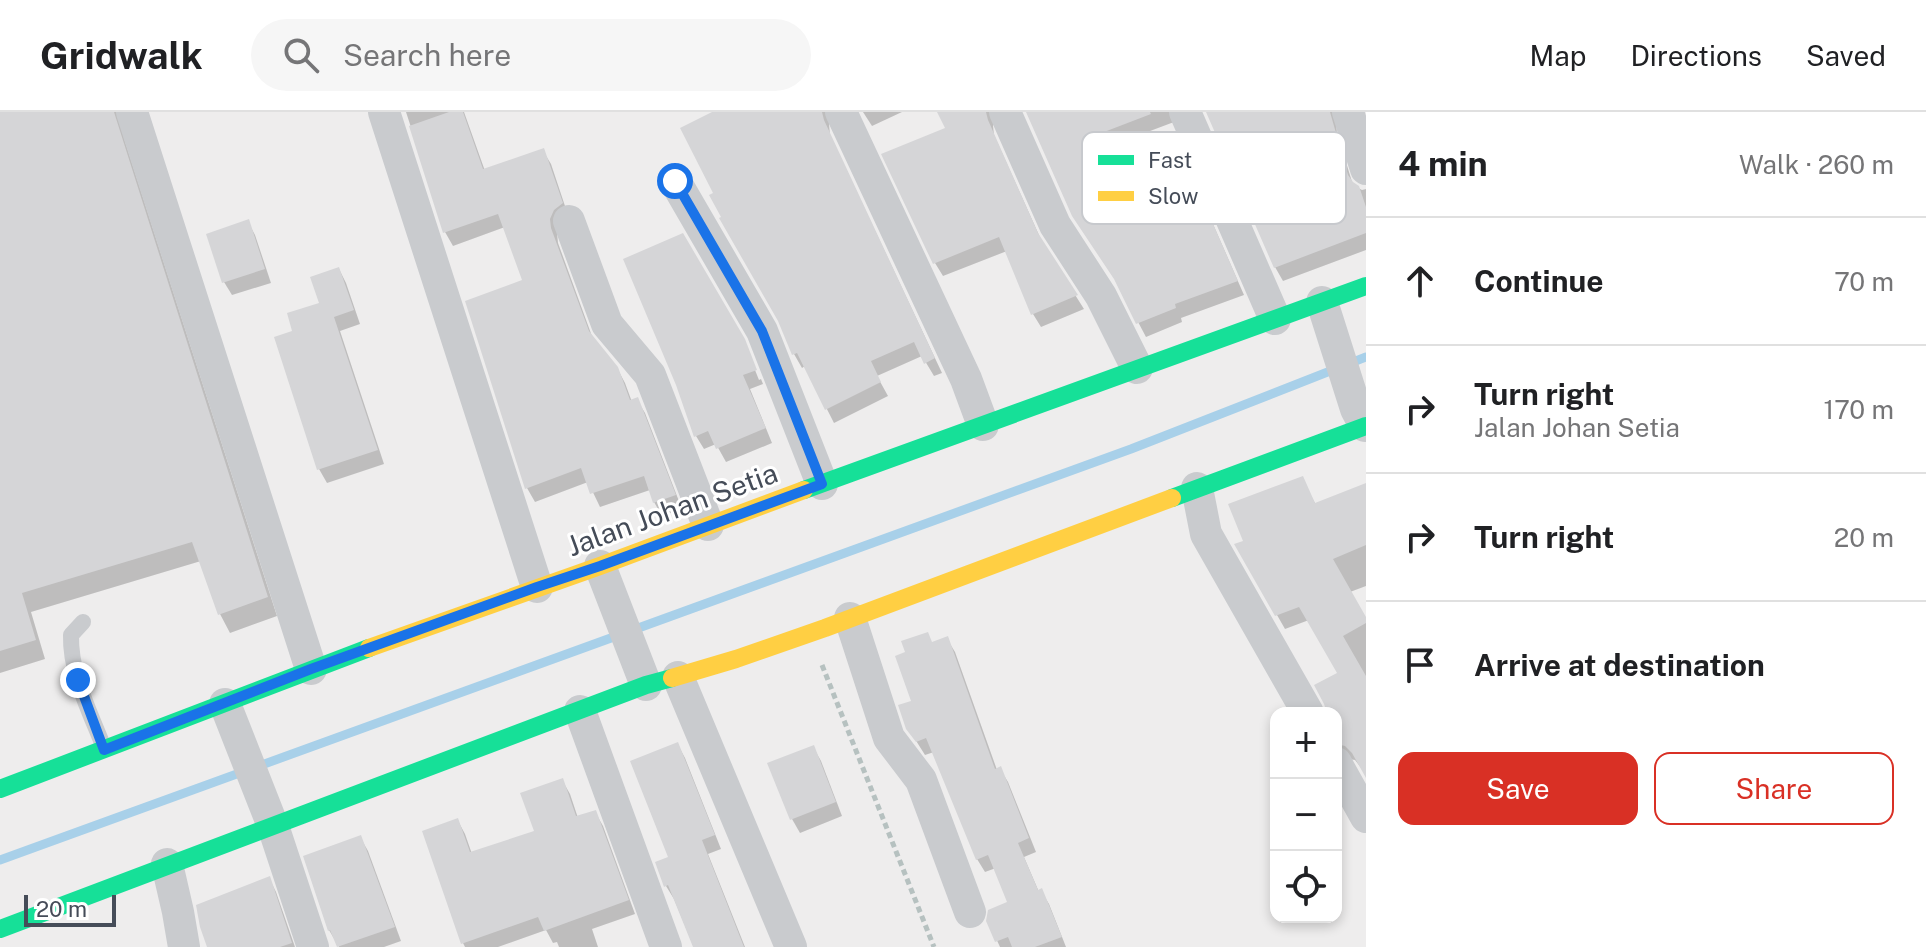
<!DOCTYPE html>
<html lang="en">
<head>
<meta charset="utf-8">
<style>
	body { margin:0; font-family:"Public Sans",sans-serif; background:#f6f6f6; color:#202124 }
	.controls { position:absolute; right:24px; bottom:24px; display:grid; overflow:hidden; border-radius:16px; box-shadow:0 4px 12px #0003 }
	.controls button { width:72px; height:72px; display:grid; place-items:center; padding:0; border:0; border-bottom:2px solid #e0e0e0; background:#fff; color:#202124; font:40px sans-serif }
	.scale { position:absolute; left:24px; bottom:20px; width:92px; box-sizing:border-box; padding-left:8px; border:4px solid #454c58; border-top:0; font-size:22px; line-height:28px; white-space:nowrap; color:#454c58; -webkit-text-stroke:6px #fff; paint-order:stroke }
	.stop { position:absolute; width:24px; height:24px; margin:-18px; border:6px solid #1a73e8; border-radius:50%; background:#fff }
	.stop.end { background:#1a73e8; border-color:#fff; box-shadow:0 2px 8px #0008 }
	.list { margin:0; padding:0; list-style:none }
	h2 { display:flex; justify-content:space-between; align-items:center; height:104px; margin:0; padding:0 32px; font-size:34px }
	h2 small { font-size:26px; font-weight:400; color:#757577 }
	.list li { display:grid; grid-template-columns:52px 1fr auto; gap:24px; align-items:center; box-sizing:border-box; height:128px; padding:0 32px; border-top:2px solid #e0e0e0 }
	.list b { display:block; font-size:30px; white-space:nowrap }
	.list p { margin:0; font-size:26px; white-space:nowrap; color:#757577 }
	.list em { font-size:26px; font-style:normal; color:#757577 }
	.actions { display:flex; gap:16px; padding:24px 32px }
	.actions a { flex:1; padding:18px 0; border:2px solid #d93025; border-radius:16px; text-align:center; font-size:28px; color:#d93025 }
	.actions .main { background:#d93025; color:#fff }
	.icon { flex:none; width:44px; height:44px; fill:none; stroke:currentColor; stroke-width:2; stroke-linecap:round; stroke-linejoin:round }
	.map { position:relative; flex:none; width:1366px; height:835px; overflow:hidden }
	header { display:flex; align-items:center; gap:48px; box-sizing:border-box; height:112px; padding:0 40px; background:#fff; border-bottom:2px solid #e0e0e0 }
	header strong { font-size:38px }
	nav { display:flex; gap:44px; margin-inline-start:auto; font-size:28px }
	.search { width:560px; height:72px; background:#f6f6f6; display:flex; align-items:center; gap:20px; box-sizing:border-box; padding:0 28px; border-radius:44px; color:#757577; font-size:30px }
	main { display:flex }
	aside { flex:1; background:#fff }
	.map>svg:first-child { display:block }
</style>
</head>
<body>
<header>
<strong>Gridwalk</strong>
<div class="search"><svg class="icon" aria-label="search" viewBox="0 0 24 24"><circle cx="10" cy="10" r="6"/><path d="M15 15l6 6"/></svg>Search here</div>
<nav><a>Map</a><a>Directions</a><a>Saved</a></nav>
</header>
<main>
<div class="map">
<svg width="1366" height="835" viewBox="0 0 1366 835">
	<rect width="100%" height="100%" fill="#eeeded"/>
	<g fill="#0003">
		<path d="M0,0H128L123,16L124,26L277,504L230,521L220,502L201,449L31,500L45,547L0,561Z"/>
		<path d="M406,0H464L485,59L543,39L551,52L569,106L557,121L558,131L593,227L617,256L625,271L632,290L637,288L645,301L682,397L662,404L654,390L650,378L600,395L588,370L535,390L527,376L525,169L505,115L453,134L445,120Z"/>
		<path d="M717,0H836L833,2L829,12L830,23L942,261L934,264L922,244L877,264L888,284L834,311L805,254L802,256L794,242L780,209L724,106L716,82Z"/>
		<path d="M863,0H902L872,14Z"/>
		<path d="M939,0H1000L996,3L993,14L994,23L1043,132L1084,197L1041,215L1033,202L1007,139L943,164L935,151L947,17Z"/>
		<path d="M1027,0H1180L1174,10L1097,39L1112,77L1184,51L1192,64L1244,183L1181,206L1182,210L1146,225Z"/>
		<path d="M1207,0H1342L1336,10L1337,21L1353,73L1362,78L1366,77V138L1283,169L1275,155Z"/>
		<path d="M248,110L255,123L271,171L232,183L224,170Z"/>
		<path d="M339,157L346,171L360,212L340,219L384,352L327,371L319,357L295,220L321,192Z"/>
		<path d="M743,228L759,268L761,267L763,272L750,277L772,331L726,350L716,332L704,337L696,324Z"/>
		<path d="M1302,367L1316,393L1366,373V474L1350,480L1366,509V662L1355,648L1343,646L1336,633V601H1328L1340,562L1309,508L1285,517L1237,433L1246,430Z"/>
		<path d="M947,527L955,540L997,658L1000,657L1008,670L1036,740L1024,745L1039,780L1041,779L1049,792L1066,835H1000L988,809L1010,791L996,756L985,760L977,747L934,640L925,643L908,616L914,590L933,532Z"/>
		<path d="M678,633L685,646L721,737L708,742L745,835H694L674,787L666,774L671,746Z"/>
		<path d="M813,635L821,649L842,704L800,721L792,707L770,652Z"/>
		<path d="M562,668L570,682L578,706L595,700L603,714L635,802L592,817L598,835H559L557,830L553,831L546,818L498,835H465L463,831L458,709L465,722L472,742L536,720Z"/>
		<path d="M360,725L368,739L401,829L384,835H339L329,818Z"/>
		<path d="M269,766L276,780L295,835H209Z"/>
	</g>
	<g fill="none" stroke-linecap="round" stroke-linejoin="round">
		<path stroke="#a8d0e9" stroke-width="9" d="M0,748L1131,337L1366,245"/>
	</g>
	<g fill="#d5d5d7">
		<path d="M0,0H114L268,485L218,503L192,430L22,481L36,528L0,539Z"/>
		<path d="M449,0H463L483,57L544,36L563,91L554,98L550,107L551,116L589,219L618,255L630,288L638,285L676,383L653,391L644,364L590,382L581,356L525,377L465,189L522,168L498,102L443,121L409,14Z"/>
		<path d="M712,0H822L824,8L935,246L924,252L914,230L871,249L881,270L825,298L797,241L792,243L778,209L719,106L721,105L709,83L713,81L680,16Z"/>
		<path d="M937,0H986L988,8L1038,121L1078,183L1031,203L999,125L933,152L881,42L945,16Z"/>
		<path d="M1026,0H1150L1151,2L1091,25L1111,75L1185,48L1238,169L1175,192L1176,196L1136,212L1114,167L1072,104Z"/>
		<path d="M1206,0H1330L1348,63L1353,70L1359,74L1366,95V121L1274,156Z"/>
		<path d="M249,107L265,157L222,171L206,122Z"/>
		<path d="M683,121L745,227L757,258L743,263L766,316L716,337L708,319L694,325L676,273L623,147Z"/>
		<path d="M339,155L354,198L334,205L378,338L317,358L274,225L292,219L287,201L319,191L310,165Z"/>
		<path d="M1303,364L1315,391L1366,371V433L1333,447L1366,505V511L1343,524L1366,564V666L1352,641L1345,634L1336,632V601H1327L1324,592L1314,573L1337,561L1299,495L1275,504L1234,432L1243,429L1228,392Z"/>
		<path d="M928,520L932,530L948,524L995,657L1001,654L1029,726L1018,731L1038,778L1042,776L1062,825L1035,835H1012L1008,825L995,830L986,809L988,798L1007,790L988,743L976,748L926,626L916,630L906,617L898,593L911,589L895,544L905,540L901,529Z"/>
		<path d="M678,630L715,723L702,728L744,835H693L668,773L664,775L655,750L668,745L630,649Z"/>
		<path d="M814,633L836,690L790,708L767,651Z"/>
		<path d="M563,666L576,704L596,698L629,788L544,819L538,805L461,832L422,719L458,706L470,740L534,719L520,681Z"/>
		<path d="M361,723L395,815L337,835L330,818L328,819L303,744Z"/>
		<path d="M270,764L292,831L280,835H207L200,815L196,793Z"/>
	</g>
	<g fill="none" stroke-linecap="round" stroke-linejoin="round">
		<path stroke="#b6c1c0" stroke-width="5" stroke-dasharray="6 4" stroke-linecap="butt" d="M822,553L934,835"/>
		<path stroke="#c9cbce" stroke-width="16" d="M83,510L71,523C70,562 90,600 104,636"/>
		<g stroke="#c9cbce" stroke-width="32">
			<path d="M132,0L311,557"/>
			<path d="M384,0L537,475"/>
			<path d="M841,0L966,267L983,313"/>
			<path d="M1005,0L1055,113L1101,184L1137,256"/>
			<path d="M1185,0L1275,207"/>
			<path d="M1348,0L1366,57"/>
			<path d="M675,69L762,219L822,372"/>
			<path d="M569,109L607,212L650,263L708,413"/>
			<path d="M1322,190L1356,297L1365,314"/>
			<path d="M1197,376L1206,422L1308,601"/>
			<path d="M600,454L646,573"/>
			<path d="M850,506L889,626L921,668L970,800"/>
			<path d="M678,565L791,835"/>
			<path d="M225,592L273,714L313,835"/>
			<path d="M580,599L666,835"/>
			<path d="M1336,651L1366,705"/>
			<path d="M167,752L178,800L184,835"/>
		</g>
		<g stroke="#16e098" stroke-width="18">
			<path d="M804,378L1366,174"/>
			<path d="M1172,386L1366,314"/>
			<path d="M0,677L369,536"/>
			<path d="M0,817L646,573L672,566"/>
		</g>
		<g stroke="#ffcf43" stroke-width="18">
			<path d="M369,536L600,454L804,378"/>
			<path d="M672,566L736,547L825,516L1172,386"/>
		</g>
	</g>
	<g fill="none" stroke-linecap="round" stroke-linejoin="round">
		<path stroke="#1a73e8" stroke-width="10" d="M78,568L104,638L311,557L537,475L600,454L822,372L762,219L675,69"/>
	</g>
	<g text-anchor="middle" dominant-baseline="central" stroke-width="6" stroke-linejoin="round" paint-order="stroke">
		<g font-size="28" fill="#454c58" stroke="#fff">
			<text transform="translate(672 397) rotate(-20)">Jalan Johan Setia</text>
		</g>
	</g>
	<rect x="1082" y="20" width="264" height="92" rx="12" fill="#fff" stroke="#c7c9cd" stroke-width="2"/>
	<rect x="1098" y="43" width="36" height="10" fill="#16e098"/>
	<rect x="1098" y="79" width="36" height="10" fill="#ffcf43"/>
	<g font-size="22" fill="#454c58">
		<text x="1148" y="56">Fast</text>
		<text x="1148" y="92">Slow</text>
	</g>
</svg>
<div class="controls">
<button>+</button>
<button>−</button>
<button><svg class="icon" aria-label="locate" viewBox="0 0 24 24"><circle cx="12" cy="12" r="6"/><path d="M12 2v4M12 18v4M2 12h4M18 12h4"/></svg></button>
</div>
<div class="scale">20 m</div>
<div class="stop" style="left:675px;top:69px"></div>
<div class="stop end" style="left:78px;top:568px"></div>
</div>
<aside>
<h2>4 min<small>Walk · 260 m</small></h2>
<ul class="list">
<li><svg class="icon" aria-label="ahead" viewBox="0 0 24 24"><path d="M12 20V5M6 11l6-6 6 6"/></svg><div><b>Continue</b></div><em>70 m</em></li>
<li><svg class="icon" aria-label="right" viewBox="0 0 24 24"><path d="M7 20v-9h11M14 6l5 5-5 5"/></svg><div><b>Turn right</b><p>Jalan Johan Setia</p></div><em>170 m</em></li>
<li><svg class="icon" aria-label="right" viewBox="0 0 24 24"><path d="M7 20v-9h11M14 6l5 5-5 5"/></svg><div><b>Turn right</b></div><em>20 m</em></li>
<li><svg class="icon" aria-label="arrive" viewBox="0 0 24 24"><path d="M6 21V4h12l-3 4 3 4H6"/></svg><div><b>Arrive at destination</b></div></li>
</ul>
<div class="actions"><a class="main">Save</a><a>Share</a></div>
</aside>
</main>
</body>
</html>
